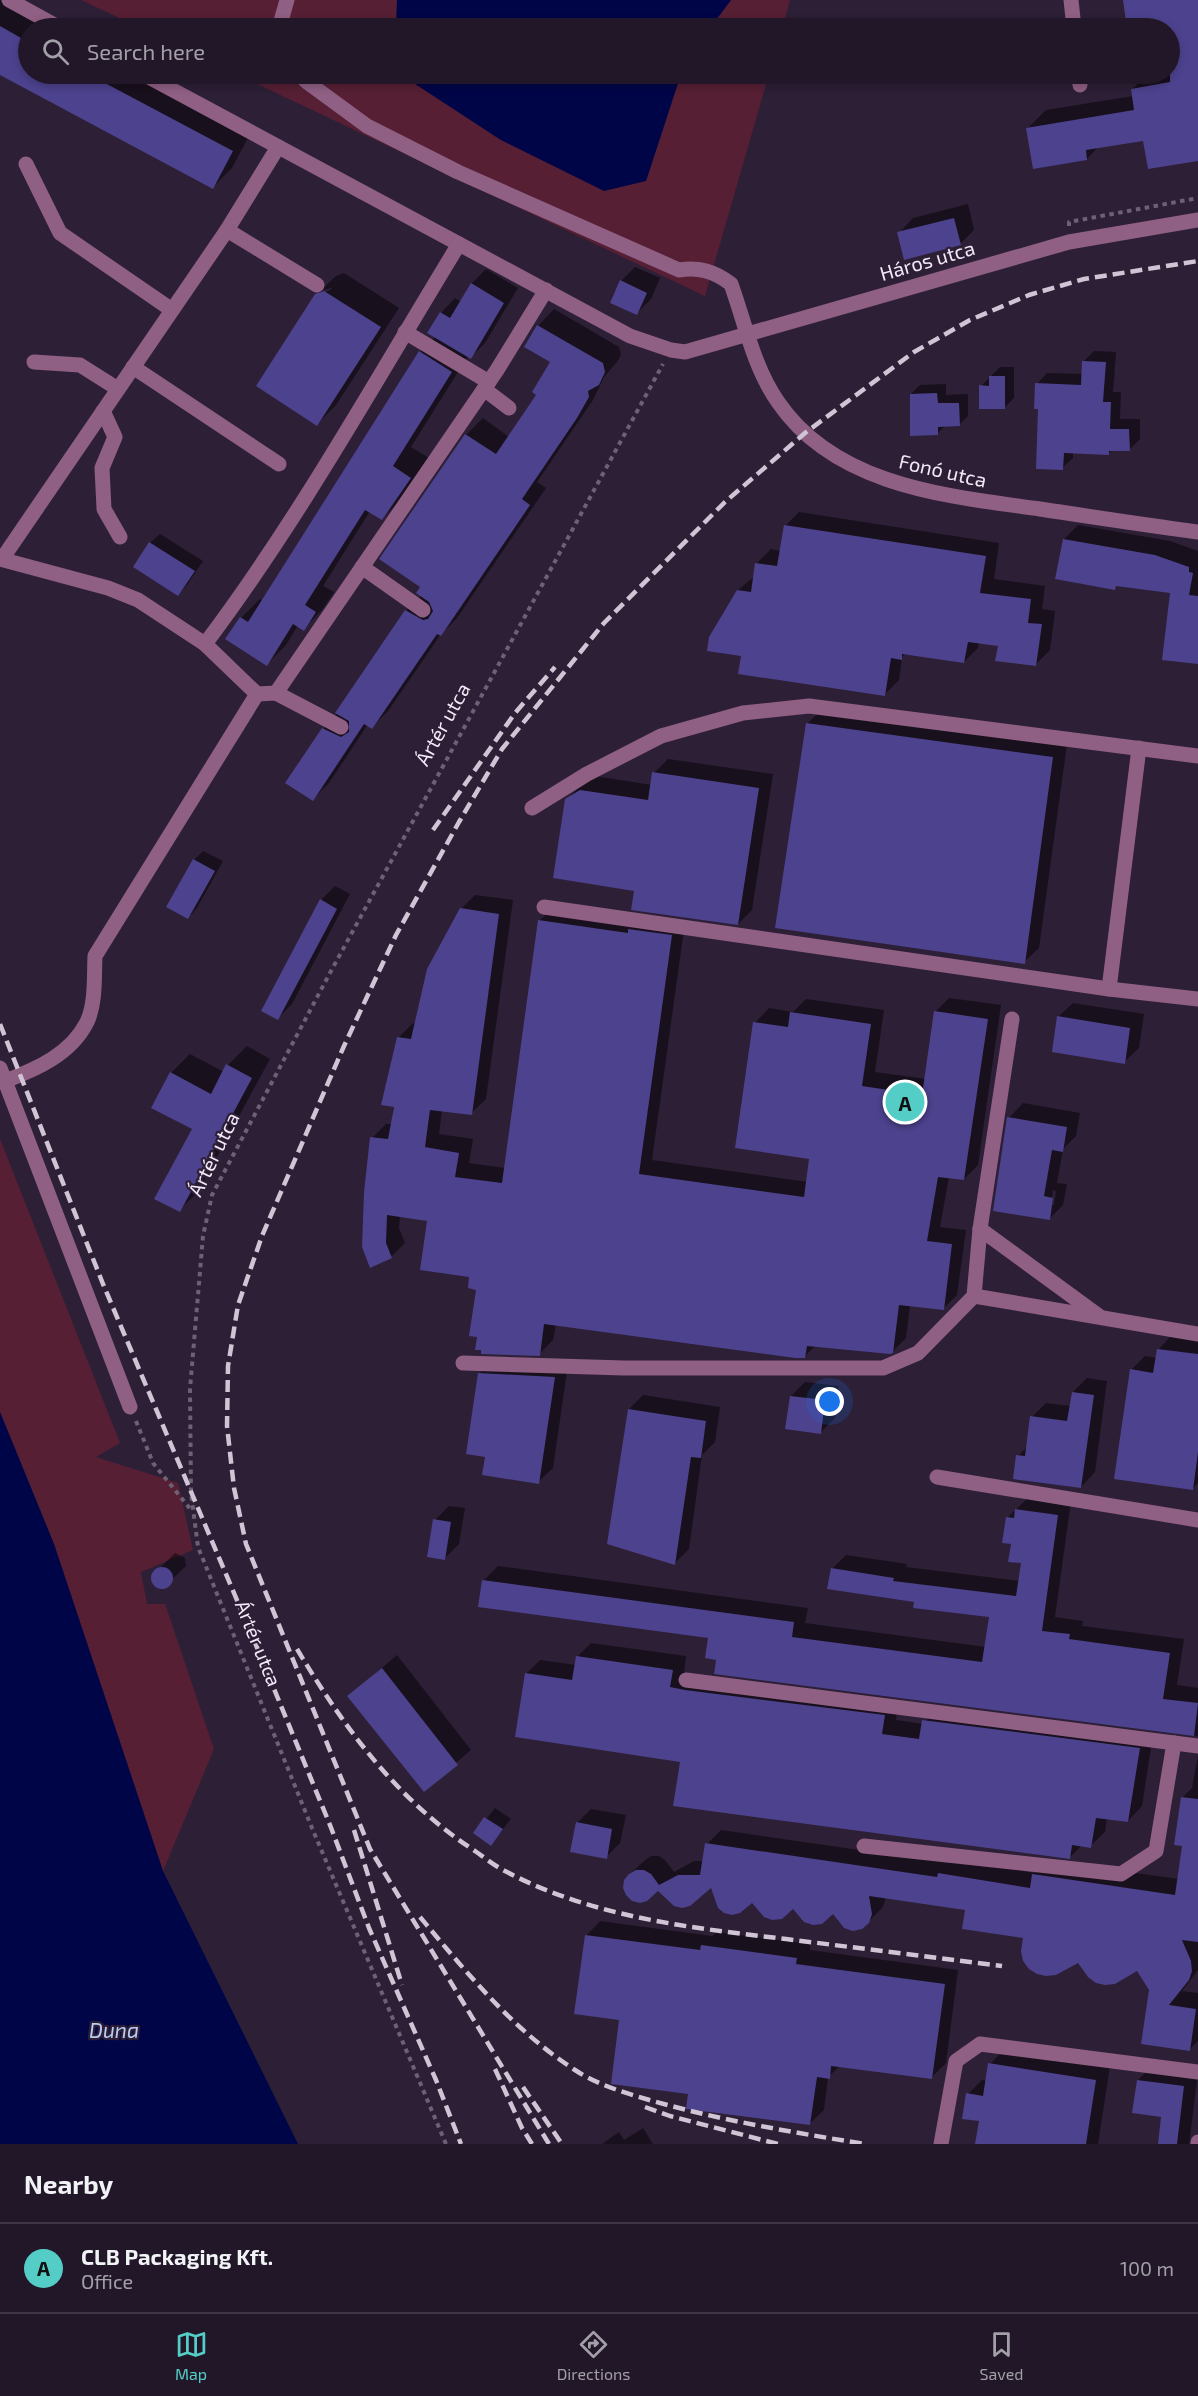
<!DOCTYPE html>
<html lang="en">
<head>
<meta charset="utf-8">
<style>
	body { margin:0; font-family:"Exo 2",sans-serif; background:#2a2030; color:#f1f3f6 }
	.you { position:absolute; left:830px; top:1402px; width:21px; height:21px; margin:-15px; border:4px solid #fff; border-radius:50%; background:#1a73e8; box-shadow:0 0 0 9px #1a73e833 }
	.badge { display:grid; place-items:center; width:39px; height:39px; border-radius:50%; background:#54cdc7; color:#111; font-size:20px; font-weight:700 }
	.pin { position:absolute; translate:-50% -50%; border:3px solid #fff; box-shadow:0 2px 6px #0006 }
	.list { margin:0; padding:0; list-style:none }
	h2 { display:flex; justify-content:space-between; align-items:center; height:78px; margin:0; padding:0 24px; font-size:26px }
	h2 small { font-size:20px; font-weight:400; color:#a29fa8 }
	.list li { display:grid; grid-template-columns:39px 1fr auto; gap:18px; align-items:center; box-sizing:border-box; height:90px; padding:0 24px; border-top:2px solid #3f3645 }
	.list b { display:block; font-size:22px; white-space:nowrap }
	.list p { margin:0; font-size:20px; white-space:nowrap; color:#a29fa8 }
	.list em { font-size:20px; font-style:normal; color:#a29fa8 }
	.icon { flex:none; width:33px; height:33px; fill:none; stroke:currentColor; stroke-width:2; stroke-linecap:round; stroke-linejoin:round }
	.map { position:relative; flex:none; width:1198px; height:2144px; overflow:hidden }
	.search { position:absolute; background:#221728; box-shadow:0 3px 9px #0003; left:18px; right:18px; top:18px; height:66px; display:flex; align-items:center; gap:15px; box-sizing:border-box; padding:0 21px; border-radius:33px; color:#a29fa8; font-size:22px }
	.sheet { height:168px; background:#221728 }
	nav { display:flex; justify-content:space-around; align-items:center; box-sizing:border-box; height:84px; border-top:2px solid #3f3645; background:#221728; font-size:16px; color:#a29fa8 }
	nav a { display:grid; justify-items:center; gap:3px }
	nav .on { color:#54cdc7 }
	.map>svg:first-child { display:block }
</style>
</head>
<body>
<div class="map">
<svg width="1198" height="2144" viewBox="0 0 1198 2144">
	<rect width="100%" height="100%" fill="#2d1f36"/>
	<g fill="#571f34">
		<path d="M81,0H397L396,28H141Z"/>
		<path d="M731,0H790L782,28H710Z"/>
		<path d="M236,74H405L406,78L501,140L646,181L681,74H769L705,296Z"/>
		<path d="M0,1139L120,1443L96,1457L178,1483L193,1550L141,1572L147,1604H165L214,1749L163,1871L54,1544L0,1412Z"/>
	</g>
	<g fill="#000548">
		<path d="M397,0H731L710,28H396Z"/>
		<path d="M405,74H681L646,181L604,191L501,140L406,78Z"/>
		<path d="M0,1412L54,1544L163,1871L298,2144H0Z"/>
	</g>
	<g fill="#0007" fill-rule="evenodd">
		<path d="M0,0H4L58,28H28V74H142L251,132L232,168L213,187L0,73Z"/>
		<path d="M1125,0H1198V159L1144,139L1099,146L1087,159L1028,128L1046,110L1133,96L1132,89L1137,85L1135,74H1170V28H1129Z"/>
		<path d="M968,204L974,230L960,244L899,233L913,218Z"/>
		<path d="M635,267L660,278L651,299L637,313L621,281Z"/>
		<path d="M486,269L518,288L485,343L471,357L468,356L411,447L429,458L401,500L382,518L370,511L323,586L334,592L322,610L303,629L298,625L286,645L267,664L241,618L260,599L263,601L420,352L436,336L429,333L441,313L455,298L461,302L472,283Z"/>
		<path d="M344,273L399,308L336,405L317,424L316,295L336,276ZM331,288L332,289L323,293V290Z"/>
		<path d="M554,309L619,347L621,355L617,362L604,377L593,400L537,482L546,488L457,618L441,634L388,711L372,727L368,724L329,783L313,799L323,729L338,713L407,610L421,596L423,587L381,559L466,435L483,418L509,437L538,394L552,361L538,326Z"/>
		<path d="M1094,351L1116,352L1113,392H1121L1120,419H1140V439L1129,450H1112L1109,453L1073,452V458L1062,468L1040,407L1037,384L1047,373L1083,374L1084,361Z"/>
		<path d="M1000,367H1014V398L1005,407L981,386Z"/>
		<path d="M946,384V395L968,394V416L959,425H946L938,433L911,394L920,385Z"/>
		<path d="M799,512L999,543L994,579L1045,586L1042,609L1055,611L1050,650L1036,664L999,644L979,642L978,648L964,662L906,653L902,657L899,680L885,694L743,655L738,590L755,576L757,563L771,549L781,551L785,526Z"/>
		<path d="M1078,525L1170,541L1198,551V663L1172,592L1117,585L1114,588L1064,539Z"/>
		<path d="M160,534L203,561L187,585L178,594L135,567L150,543Z"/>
		<path d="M822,709L1067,744L1039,948L1024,962L807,724Z"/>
		<path d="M668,759L773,774L752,910L738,924L636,889L567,800L581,785L595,776L652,785L654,773Z"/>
		<path d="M203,851L223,861L197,908L188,918L194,860Z"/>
		<path d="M335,886L350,894L292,1004L278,1018L321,900Z"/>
		<path d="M475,895L513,900L486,1099L471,1113L442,1110L439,1134L473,1139L469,1163L505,1168L539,921L554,907L685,922L652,1160L808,1182L811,1157L755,1023L769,1008L793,1012L806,999L884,1010L875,1072L926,1079L935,1012L949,998L1001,1005L978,1165L964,1179L949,1177L940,1227L966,1230L957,1295L943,1309L910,1305L906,1338L892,1352L816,1345L804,1357L556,1324L553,1340L539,1354L478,1336L477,1288L471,1276L429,1220L400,1215L399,1228L405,1243L391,1257L370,1266L372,1138L386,1124H392L399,1037L413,1023L416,1024L461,909Z"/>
		<path d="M1073,1003L1144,1014L1139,1048L1124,1062L1058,1017Z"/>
		<path d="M247,1046L270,1059L198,1192L179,1210L194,1129L171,1073L190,1054L224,1072L228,1065Z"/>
		<path d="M1023,1103L1080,1113L1076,1136L1063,1149L1057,1183L1067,1184L1063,1205L1049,1219L1009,1118ZM1053,1190L1056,1191L1054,1205H1051Z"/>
		<path d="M1172,1335L1198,1339V1483L1192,1489L1131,1370L1145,1356L1157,1358L1158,1350Z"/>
		<path d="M493,1360L568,1364L553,1468L538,1482L479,1374Z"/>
		<path d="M1087,1378L1107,1381L1095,1472L1081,1487L1018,1456L1028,1446L1032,1417L1046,1403L1071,1406L1073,1392Z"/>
		<path d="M805,1382L839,1386L835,1418L821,1432L791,1396Z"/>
		<path d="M643,1395L720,1407L715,1442L702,1455L689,1549L675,1563L629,1409Z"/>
		<path d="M1031,1495L1071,1501L1055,1617L1083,1621L1082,1626L1184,1639L1177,1685L1198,1688V1736L716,1673L718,1658L709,1636L484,1580L498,1566L808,1608L805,1623L986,1647L991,1616L916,1600L832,1569L846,1555L907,1564L906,1567L1020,1581L1022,1562L1012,1543L1007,1518Z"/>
		<path d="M449,1506L465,1508L459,1544L445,1558L435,1520Z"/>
		<path d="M175,1553L185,1558L186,1566L164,1587L158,1586L154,1582L153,1575Z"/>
		<path d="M591,1643L686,1656L684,1673L700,1676L898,1702L896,1720L923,1724L938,1707L1153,1735L1142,1806L1128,1821L1107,1818L1105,1832L1090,1846L1082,1845L1070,1857L682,1761L526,1674L540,1660L576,1665L577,1657Z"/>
		<path d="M397,1655L471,1750L424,1790L349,1696Z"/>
		<path d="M1198,1755V1970L1182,1991L1198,1993V2041L1189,2050L1137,1969L1078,1961L966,1909L886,1897L883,1907L868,1922L833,1912L752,1901L711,1885L659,1889L630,1874L645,1860L651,1856H659L665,1860L674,1872L694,1861H704L707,1844L721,1830L950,1863L954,1859L1035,1873L1047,1861L1179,1879L1184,1845L1183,1797L1192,1788Z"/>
		<path d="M495,1808L511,1819L491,1844L475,1833Z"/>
		<path d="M591,1809L626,1815L620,1843L606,1857L577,1823Z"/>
		<path d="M600,1921L712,1936L717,1932L810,1944V1950L958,1970L946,2063L932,2077L841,2065L828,2077L824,2110L809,2124L690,2092L621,2018L586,1936Z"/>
		<path d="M1004,2050L1110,2066L1098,2144H977L981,2120L968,2094L982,2080L987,2081L990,2064Z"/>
		<path d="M1152,2066L1198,2072L1189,2144H1157L1160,2142L1163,2116L1138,2080Z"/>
		<path d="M643,2128L653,2144H602L619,2132L624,2140Z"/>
	</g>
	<g fill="#4d428e">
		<path d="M1123,0H1198V161L1148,169L1143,141L1086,150L1087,160L1033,169L1026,128L1134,110L1131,89L1170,82V28H1127Z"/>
		<path d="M0,26L28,42V74H88L233,151L213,189L0,75Z"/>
		<path d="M954,218L961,245L904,260L897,232Z"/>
		<path d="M620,280L647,293L637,315L610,303Z"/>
		<path d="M471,283L504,303L471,359L427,333L440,312L450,318Z"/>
		<path d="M324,291L381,327L317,426L256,386L315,294Z"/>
		<path d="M537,325L603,363L605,372L599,385L588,391L589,397L577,418L522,499L530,505L441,636L437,634L372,729L364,724L313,801L285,783L322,728L341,737L349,732V721L335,713L405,610L423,620L428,619L433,611L429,602L416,593L420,587L379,559L465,434L496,454L536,395L532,392L550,362L524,347Z"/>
		<path d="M419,351L452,372L393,466L411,478L382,520L365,510L305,605L316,612L304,631L293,624L267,666L225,639L240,617L248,622Z"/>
		<path d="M1082,361L1106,362L1103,402H1111L1110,429H1129L1130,451H1109V455L1064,453L1063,470L1036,469L1038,409H1034L1035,383L1081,385Z"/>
		<path d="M989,376H1005V409H979V385L989,386Z"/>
		<path d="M937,393L938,403H959L960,426L938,427V435L910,436V394Z"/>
		<path d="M784,525L986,556L980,593L1031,599L1028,623L1042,624L1036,666L995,661L998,646L968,642L964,663L902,654V660L891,658L885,696L738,674L741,656L707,651L709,637L737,590L751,592L755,563L777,566Z"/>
		<path d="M1063,539L1155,555L1189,567V572L1193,573L1189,595L1198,596V664L1162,660L1170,593L1116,586L1115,590L1055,579Z"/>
		<path d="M149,542L195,571L178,596L133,567Z"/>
		<path d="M806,723L1053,757L1025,964L775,928Z"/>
		<path d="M652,772L759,788L738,925L631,910L634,891L553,878L565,799L580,790L648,800Z"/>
		<path d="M193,859L215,871L188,919L166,907Z"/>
		<path d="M320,899L337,909L278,1020L261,1011Z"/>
		<path d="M460,908L499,914L472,1115L430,1110L425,1147L459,1153L455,1177L502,1183L538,920L628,933V929L672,935L639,1174L804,1197L809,1159L735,1148L753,1022L788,1027L790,1012L871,1024L862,1086L922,1095L934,1011L988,1019L964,1180L938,1177L927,1241L952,1244L944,1310L899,1305L893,1353L890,1354L807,1346L805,1358H795L544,1324L540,1356L481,1354V1350H475L477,1337L469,1336L476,1290L468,1288L469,1277L420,1270L427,1221L387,1215L386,1243L392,1258L370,1268L362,1247L364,1192L370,1137L388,1139L394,1107L381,1105L397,1037L411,1039L427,969Z"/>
		<path d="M1057,1016L1130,1028L1125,1064L1052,1052Z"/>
		<path d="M226,1064L252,1078L180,1212L154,1199L192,1129L151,1108L170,1072L211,1094Z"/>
		<path d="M1007,1117L1067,1127L1063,1152L1052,1150L1044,1196L1053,1198L1050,1220L993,1211Z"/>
		<path d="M1157,1349L1198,1354V1452L1193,1490L1114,1479L1130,1369L1153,1373Z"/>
		<path d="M478,1373L555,1377L539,1484L482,1475L485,1457L466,1454Z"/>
		<path d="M1072,1392L1094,1395L1081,1488L1013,1479L1016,1455L1025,1456L1030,1416L1067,1421Z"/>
		<path d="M790,1396L825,1400L821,1434L785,1429Z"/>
		<path d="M628,1409L706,1421L701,1458L691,1457L675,1565L607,1544Z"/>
		<path d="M1015,1509L1058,1515L1042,1631L1070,1634L1069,1639L1170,1653L1163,1699L1198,1703L1194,1736L714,1674L716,1660L705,1658L708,1638L478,1607L482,1580L794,1622L792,1637L982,1662L989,1617L913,1608L914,1602L827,1589L831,1568L894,1578L893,1581L1016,1596L1021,1563L1008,1562L1011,1544L1002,1543L1006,1517L1014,1518Z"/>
		<path d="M433,1519L451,1522L445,1560L427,1557Z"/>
		<circle cx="162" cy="1578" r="11"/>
		<path d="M576,1656L673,1670L670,1687L685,1690L885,1715L882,1734L919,1739L922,1720L1140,1748L1128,1822L1096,1818L1091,1848L1072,1845L1070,1859L673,1806L680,1762L515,1737L525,1673L572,1680Z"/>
		<path d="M382,1668L458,1765L424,1792L347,1696Z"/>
		<path d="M1181,1797L1198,1799V1942L1182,1940L1191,1961L1192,1971L1189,1980L1169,2005L1196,2009L1190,2051L1141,2044L1149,1990L1137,1971L1115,1984L1105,1985L1096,1983L1088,1977L1078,1963L1056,1975L1046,1976L1037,1974L1029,1969L1023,1961L1021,1951L1023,1938L962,1929L965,1910L869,1896L872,1914L869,1923L862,1929L853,1931L844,1928L833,1914L822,1924L813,1925L804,1922L793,1909L782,1919L772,1920L764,1917L752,1903L740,1913L732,1915L724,1913L718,1908L711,1888L690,1906L682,1908L674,1906L658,1891L647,1901L640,1903L632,1901L626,1895L623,1888L624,1880L629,1874L636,1870H644L651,1874L659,1885L678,1875H700L705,1843L937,1877L938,1873L1030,1888L1032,1874L1175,1895L1182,1846L1174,1845Z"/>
		<path d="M484,1817L503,1829L491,1846L473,1833Z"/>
		<path d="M576,1822L612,1829L607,1859L570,1852Z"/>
		<path d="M585,1935L700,1950L701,1945L797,1958L796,1964L945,1984L932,2079L831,2066L830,2079L817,2077L810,2125L686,2109L688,2094L611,2084L619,2020L574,2014Z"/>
		<path d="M988,2063L1096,2080L1086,2144H975L979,2121L962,2119L966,2093L983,2096Z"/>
		<path d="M1137,2080L1184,2086L1177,2144H1158L1161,2117L1132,2113Z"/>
	</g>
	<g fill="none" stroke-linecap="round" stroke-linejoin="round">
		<g stroke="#6d6175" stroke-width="4" stroke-dasharray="4.5 4.5" stroke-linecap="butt">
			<path d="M1069,226V222L1198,198"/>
			<path d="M136,1421L153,1463L192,1511"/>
			<path d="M446,2144L312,1828L198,1547L191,1493L190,1389L203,1236L212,1195L331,971L663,364"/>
		</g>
		<g stroke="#8f5f84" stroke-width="15">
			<path d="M9,0L60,28"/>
			<path d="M1071,0L1074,28"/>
			<path d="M279,28L287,0"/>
			<path d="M143,74L630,336L671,350L685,352L1069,242L1198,220"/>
			<path d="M299,74L307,82L367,126L458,172L679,270C699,267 714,271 731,284C745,323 754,368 778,402C836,487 948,496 1040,509C1093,517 1145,525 1198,532"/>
			<path d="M1079,74L1080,85"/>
			<path d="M278,147L227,230L317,285"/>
			<path d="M26,164L60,233L172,310"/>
			<path d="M405,332L489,382"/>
			<path d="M34,362L80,365L118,389"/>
			<path d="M133,367L279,464"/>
			<path d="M484,389L509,408"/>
			<path d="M103,411L115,437L102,468L104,509L120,537"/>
			<path d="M0,559L108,588L138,600L205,644L257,694L276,693L497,370L546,290"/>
			<path d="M2,559L227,230"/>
			<path d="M362,567L423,610"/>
			<path d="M205,644C300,518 377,378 459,244"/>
			<path d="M276,693L341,727"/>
			<path d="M532,808L587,774L661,736L743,713L809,706L1198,756"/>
			<path d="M544,907L1109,989L1198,999"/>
			<path d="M1109,989L1139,748"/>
			<path d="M1012,1019L980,1229L974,1296L1198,1334"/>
			<path d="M0,1068L130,1407"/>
			<path d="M5,1081C37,1069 71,1054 87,1022C96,1003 94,976 95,956L257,694"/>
			<path d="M980,1229L1099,1316"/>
			<path d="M463,1363L624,1368H883L918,1353L974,1296"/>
			<path d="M937,1477L1198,1520"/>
			<path d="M686,1680L1198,1746"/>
			<path d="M864,1846L1121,1874L1156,1851L1174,1743"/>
			<path d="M941,2144L956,2061L980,2044L1198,2072"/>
			<path d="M1198,2144V2142"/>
		</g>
		<g stroke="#cfc5d5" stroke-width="4.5" stroke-dasharray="12 6" stroke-linecap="butt">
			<path d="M433,830L515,713L555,667"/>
			<path d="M0,1024L103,1284L256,1645L330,1825L369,1928L436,2080L461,2144"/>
			<path d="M297,1649C345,1729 397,1800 475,1851C485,1858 495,1866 505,1871C591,1917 691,1928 786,1939C858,1948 930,1957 1002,1966"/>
			<path d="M354,1830L402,1985"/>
			<path d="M420,1917C467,1973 513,2030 575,2070C596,2084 622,2092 646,2099C718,2120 791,2132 865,2144"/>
			<path d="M495,2069L522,2128L532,2144"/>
			<path d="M523,2087L562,2144"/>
			<path d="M645,2107L670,2116L778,2144"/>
			<path d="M549,2144L370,1849L246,1544L234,1488L227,1426L228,1366L238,1305L262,1236L344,1046L396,935L459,822L502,749L604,623L725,502L805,433L914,352L970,320L1029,295L1084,279L1198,261"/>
		</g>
	</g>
	<g text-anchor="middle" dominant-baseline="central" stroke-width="4.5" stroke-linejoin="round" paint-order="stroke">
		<g font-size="20" fill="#f2e9f8" stroke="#2d1f36">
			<text transform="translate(927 260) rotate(-16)">Háros utca</text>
			<text transform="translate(943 470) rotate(13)">Fonó utca</text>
			<text transform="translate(442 724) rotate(-61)">Ártér utca</text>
			<text transform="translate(213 1154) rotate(-64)">Ártér utca</text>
			<text transform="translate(259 1643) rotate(68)">Ártér utca</text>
		</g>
		<g font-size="21" font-style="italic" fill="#b8cdf5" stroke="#2d1f36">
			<text x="114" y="2029">Duna</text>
		</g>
	</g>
</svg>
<div class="you"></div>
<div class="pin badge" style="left:905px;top:1102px">A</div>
<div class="search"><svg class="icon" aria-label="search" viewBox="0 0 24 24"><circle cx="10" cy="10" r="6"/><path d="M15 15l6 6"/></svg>Search here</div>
</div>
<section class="sheet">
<h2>Nearby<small></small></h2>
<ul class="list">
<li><span class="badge">A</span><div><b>CLB Packaging Kft.</b><p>Office</p></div><em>100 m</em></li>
</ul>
</section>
<nav>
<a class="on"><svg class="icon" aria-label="map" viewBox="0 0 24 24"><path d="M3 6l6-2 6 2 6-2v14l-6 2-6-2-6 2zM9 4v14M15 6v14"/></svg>Map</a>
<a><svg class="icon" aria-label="directions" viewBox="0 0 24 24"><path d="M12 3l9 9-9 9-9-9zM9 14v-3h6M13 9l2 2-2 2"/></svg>Directions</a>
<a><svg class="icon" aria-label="saved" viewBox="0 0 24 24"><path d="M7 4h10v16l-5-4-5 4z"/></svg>Saved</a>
</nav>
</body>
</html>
